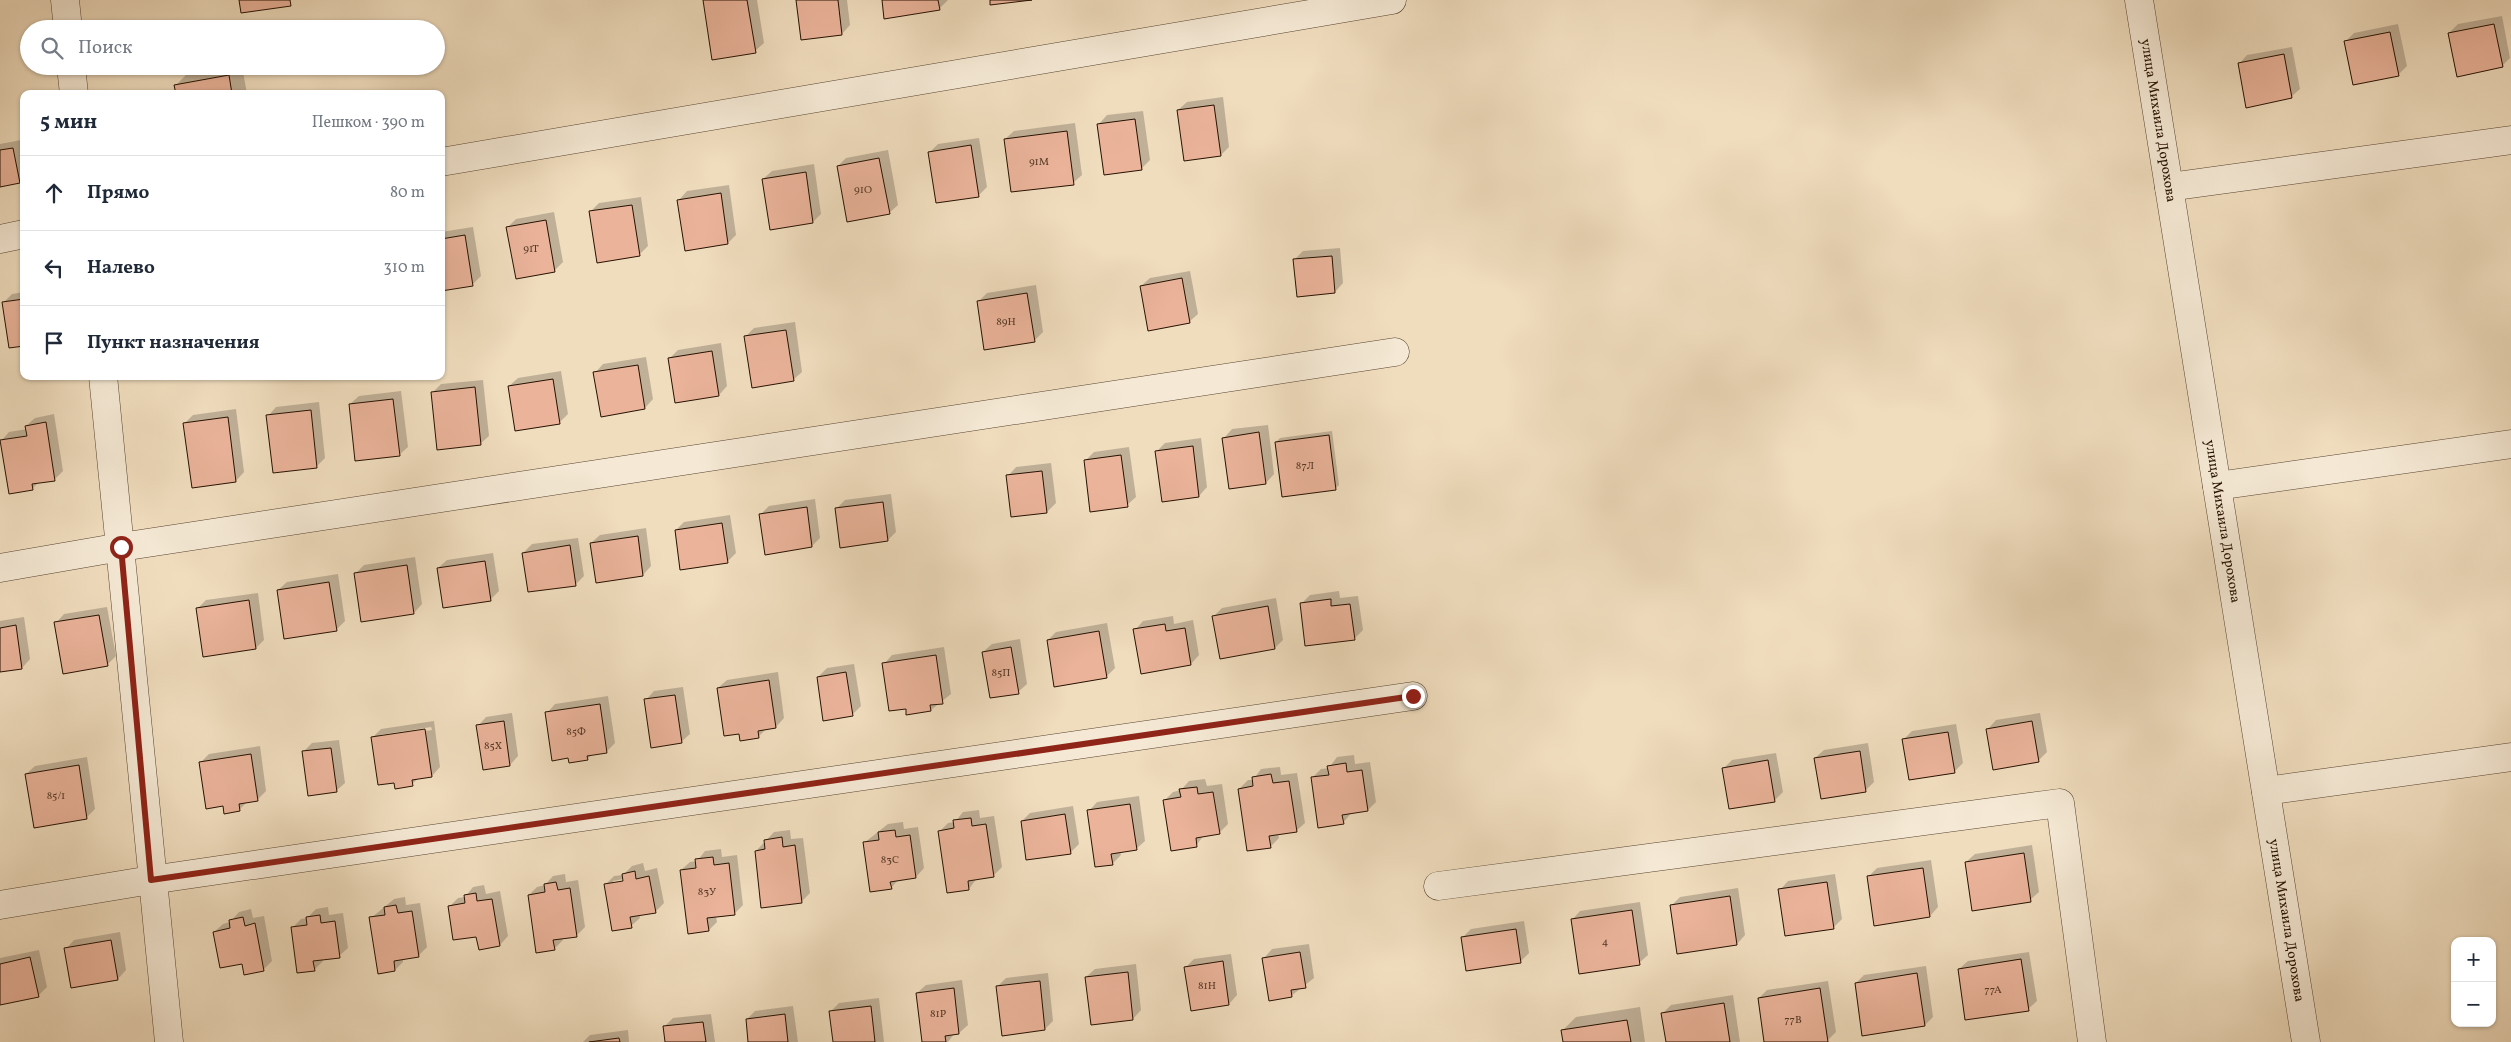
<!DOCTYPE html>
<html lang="ru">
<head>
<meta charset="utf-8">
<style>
	body { margin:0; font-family:Vollkorn,serif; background:#f2f2f3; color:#1f2937 }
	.controls { position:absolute; right:15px; bottom:15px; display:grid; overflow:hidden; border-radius:10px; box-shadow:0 1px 4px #0004 }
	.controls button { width:45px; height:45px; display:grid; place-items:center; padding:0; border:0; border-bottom:1px solid #e0e1e3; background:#fff; color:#1f2937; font:25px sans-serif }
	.stop { position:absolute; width:15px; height:15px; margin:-11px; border:4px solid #8f2418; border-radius:50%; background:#fff }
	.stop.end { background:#8f2418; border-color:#fff; box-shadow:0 1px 5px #0008 }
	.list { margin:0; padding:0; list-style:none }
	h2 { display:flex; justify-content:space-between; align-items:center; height:65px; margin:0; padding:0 20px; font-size:21px }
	h2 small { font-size:16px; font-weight:400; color:#747a83 }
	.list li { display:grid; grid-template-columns:32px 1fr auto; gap:15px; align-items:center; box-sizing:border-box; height:75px; padding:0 20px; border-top:1px solid #e0e1e3 }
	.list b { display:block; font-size:19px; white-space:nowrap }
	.list em { font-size:16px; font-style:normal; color:#747a83 }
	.icon { flex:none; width:28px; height:28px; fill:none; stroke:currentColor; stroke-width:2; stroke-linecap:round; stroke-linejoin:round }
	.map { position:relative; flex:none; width:2511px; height:1042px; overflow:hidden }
	.search { position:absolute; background:#fff; box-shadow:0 1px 4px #0004; left:20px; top:20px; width:425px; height:55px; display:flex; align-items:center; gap:12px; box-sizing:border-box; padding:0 18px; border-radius:28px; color:#747a83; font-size:19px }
	.panel { position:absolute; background:#fff; box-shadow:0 1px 4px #0004; left:20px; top:90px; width:425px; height:290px; border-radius:10px }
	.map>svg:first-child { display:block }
</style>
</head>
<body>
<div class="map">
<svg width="2511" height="1042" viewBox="0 0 2511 1042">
	<rect width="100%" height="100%" fill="#f0ddbe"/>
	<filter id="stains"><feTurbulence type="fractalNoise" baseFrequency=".004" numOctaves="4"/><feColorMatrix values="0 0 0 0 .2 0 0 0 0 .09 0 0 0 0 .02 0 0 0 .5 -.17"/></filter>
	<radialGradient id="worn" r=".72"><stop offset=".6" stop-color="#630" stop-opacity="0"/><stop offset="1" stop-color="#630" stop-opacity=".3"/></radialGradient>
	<g fill="#0003" fill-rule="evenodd">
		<path d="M704,0H757L764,43L755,51Z"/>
		<path d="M797,0H847L850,25L842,34Z"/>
		<path d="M883,0H948L939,9Z"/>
		<path d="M2502,16L2510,58L2502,66L2449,33L2458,24Z"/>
		<path d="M2398,24L2407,66L2398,75L2346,41L2354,33Z"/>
		<path d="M2292,47L2300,89L2291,97L2239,64L2247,55Z"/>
		<path d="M221,66H242L247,94H177L176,85L189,72Z"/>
		<path d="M1223,97L1229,147L1221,155L1178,110L1187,102Z"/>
		<path d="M1143,111L1150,160L1141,169L1099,124L1107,115Z"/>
		<path d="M1075,123L1082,175L1073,183L1005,139L1014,131Z"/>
		<path d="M979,138L987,187L978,196L929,153L938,144Z"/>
		<path d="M21,140L24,177L19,182L0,186V144Z"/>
		<path d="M888,150L898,205L889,213L838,166L846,158Z"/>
		<path d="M814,164L821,214L813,222L763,179L772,171Z"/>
		<path d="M729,185L736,235L728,243L679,200L687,191Z"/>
		<path d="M641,197L648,246L639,255L590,212L599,203Z"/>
		<path d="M554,212L563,262L554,271L508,227L516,219Z"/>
		<path d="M473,227L481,276L472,285L441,290V232Z"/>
		<path d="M1340,248L1343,283L1335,292L1294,260L1303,251Z"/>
		<path d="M1190,271L1198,314L1189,322L1141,286L1150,278Z"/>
		<path d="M1036,285L1043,332L1034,341L978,302L987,293Z"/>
		<path d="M24,292V344L3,303L12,294Z"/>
		<path d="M795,322L802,372L793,380L745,337L754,328Z"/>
		<path d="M721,343L727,386L719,395L676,402L669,359L678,350Z"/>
		<path d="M646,357L653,399L645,408L595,373L603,364Z"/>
		<path d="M561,371L568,414L559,423L509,386L518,378Z"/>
		<path d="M483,380L489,436L480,444L432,393L441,384Z"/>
		<path d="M401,391L408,447L399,455L350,404L359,396Z"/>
		<path d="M319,402L325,458L316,467L268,416L276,407Z"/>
		<path d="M236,409L244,472L236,481L184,424L193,415Z"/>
		<path d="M54,414L63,471L55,479L39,482L32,489L1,441L9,432L27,429L26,426L35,418Z"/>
		<path d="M1268,425L1274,474L1266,483L1224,438L1232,429Z"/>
		<path d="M1332,431L1339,485L1335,489L1276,442L1280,438Z"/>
		<path d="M1201,438L1207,487L1199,496L1157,451L1165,443Z"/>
		<path d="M1129,447L1136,497L1127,505L1085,461L1094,452Z"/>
		<path d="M1051,463L1056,503L1047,512L1013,516L1008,476L1016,467Z"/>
		<path d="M891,494L896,532L888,540L836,509L845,500Z"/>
		<path d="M815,499L820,538L812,546L760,515L769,506Z"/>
		<path d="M730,515L736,553L727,562L676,530L684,522Z"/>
		<path d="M646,528L651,566L643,575L597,581L591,543L600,535Z"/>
		<path d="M578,538L584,576L575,585L523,553L532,544Z"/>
		<path d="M493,553L499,591L490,600L438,568L447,560Z"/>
		<path d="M415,557L422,604L414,613L356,573L364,565Z"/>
		<path d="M338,574L345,621L336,630L278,590L287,582Z"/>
		<path d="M1339,591L1340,598L1358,596L1363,630L1354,639L1301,604L1310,595Z"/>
		<path d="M258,593L264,640L256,648L198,608L206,600Z"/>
		<path d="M1276,598L1283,640L1275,648L1214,616L1222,608Z"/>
		<path d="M107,607L116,656L107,665L56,623L64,614Z"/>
		<path d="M1173,616L1174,624L1193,620L1199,655L1191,664L1135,630L1143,621Z"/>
		<path d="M24,617L30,659L22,668L0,671V621Z"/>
		<path d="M1107,623L1115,668L1106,677L1048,640L1056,632Z"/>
		<path d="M1020,639L1027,684L1018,692L983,652L992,644Z"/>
		<path d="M944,647L951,694L931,710L907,707L884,664L892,655Z"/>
		<path d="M854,664L861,706L852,715L818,677L827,668Z"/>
		<path d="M778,672L784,718L776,727L767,728L758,737L740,732L718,688L727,680Z"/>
		<path d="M683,687L690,734L681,742L646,700L654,691Z"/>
		<path d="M608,696L615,743L606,752L593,754L587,759L547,713L555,704Z"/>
		<path d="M512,713L518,756L510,765L478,726L486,717Z"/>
		<path d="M2040,713L2047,752L2038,761L1988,729L1996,720Z"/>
		<path d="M434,721L440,767L432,776L419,778L412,784L372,738L381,729ZM431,727L432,730L380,737V735Z"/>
		<path d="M1956,724L1963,763L1954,772L1903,740L1912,731Z"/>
		<path d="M339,740L345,783L336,791L303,752L312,743Z"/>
		<path d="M1868,743L1874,782L1866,790L1815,758L1824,750Z"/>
		<path d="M260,746L266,791L257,800L248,801L239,810L224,805L200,763L209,754Z"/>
		<path d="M1776,753L1783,792L1774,801L1723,769L1732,760Z"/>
		<path d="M1354,755L1355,764L1370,762L1376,802L1368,810L1352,812L1343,823L1312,778L1321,769L1329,768L1337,757Z"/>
		<path d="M87,757L95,809L86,818L26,774L35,766Z"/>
		<path d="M1280,767L1281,775L1297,773L1305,823L1296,831L1278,834L1279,838L1270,847L1239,789L1248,780H1253L1261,769Z"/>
		<path d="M1205,779L1207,786L1222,784L1228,824L1219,833L1204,835L1196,846L1165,800L1173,792L1181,790L1189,781Z"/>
		<path d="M1139,796L1145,841L1136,849L1120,852L1121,855L1112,864L1089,811L1097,802Z"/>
		<path d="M1073,806L1079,844L1070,853L1022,821L1030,813Z"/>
		<path d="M979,810L980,818L994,816L1002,867L993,876L977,878L969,889L940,831L948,823L955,822L963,812Z"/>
		<path d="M903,822L904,829L918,827L924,868L916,877L899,879L891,888L864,843L888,824Z"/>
		<path d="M790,830L791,839L803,838L810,893L801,902L756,851L774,832Z"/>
		<path d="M2032,845L2039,892L2030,900L1966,862L1975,854Z"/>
		<path d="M721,849L722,857L737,855L743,905L734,914L716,916L717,922L709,930L681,870L690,862L697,861L705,851Z"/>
		<path d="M1931,860L1938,907L1930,916L1868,877L1877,868Z"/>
		<path d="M643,863L645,871L657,868L664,903L655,912L639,914L640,918L631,926L605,885L614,876L623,875L632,866ZM629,878L630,881L613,884V881Z"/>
		<path d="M565,874L566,882L578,880L585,927L576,936L562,937L563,940L554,949L529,895L537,887L545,885L553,876Z"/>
		<path d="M1835,874L1842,919L1833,928L1780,890L1788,881Z"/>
		<path d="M484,885L486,894L500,891L508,936L500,945L477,935L449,907L458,898L465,897L473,887Z"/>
		<path d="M1738,888L1745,935L1737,944L1671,906L1680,897Z"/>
		<path d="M405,897L406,905L420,903L427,947L418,956L403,958V962L395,970L371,918L394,899Z"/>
		<path d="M1640,902L1648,955L1639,963L1572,920L1580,911Z"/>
		<path d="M328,907L329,915L343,913L348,948L339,956L322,959L323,961L314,970L292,928L301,919L307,918L316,909Z"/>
		<path d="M251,909L253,918L264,916L272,961L263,970L243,962L214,932L223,924L230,922L239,912Z"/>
		<path d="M1524,921L1529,953L1520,962L1462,938L1471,929Z"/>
		<path d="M120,932L126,970L118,979L66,949L74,940Z"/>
		<path d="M1309,944L1314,978L1291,996L1264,958L1272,949Z"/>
		<path d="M39,950L47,987L38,996L0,1004V958Z"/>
		<path d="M2029,952L2037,1001L2028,1009L1959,969L1968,961Z"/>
		<path d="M1231,954L1237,995L1229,1004L1192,1009L1185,968L1194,959Z"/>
		<path d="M1136,964L1141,1010L1133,1019L1086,977L1095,969Z"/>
		<path d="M1926,966L1933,1017L1925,1025L1856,983L1864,975Z"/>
		<path d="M1048,973L1053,1021L1045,1029L998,986L1006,978Z"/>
		<path d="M962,980L968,1025L959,1033L954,1034L948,1042H923L917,993L926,985Z"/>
		<path d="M1828,981L1836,1032L1827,1041L1765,1042L1759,998L1767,990Z"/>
		<path d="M1733,995L1740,1042H1667L1663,1013L1671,1005Z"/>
		<path d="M879,998L884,1042H834L831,1011L839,1003Z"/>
		<path d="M793,1006L798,1042H750L747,1019L755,1011Z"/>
		<path d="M1640,1007L1645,1042H1564L1563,1030L1576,1017Z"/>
		<path d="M711,1014L715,1042H666L665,1026L673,1018Z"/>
		<path d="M628,1030L629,1042H583L590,1035Z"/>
	</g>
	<g fill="#eab39a" stroke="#251100">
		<path d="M239,0H290L291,6L241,13Z"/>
		<path d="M703,0H747L756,53L712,60Z"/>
		<path d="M796,0H838L842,35L801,40Z"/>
		<path d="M882,0H938L940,10L884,19Z"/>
		<path d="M990,0H1032L990,5Z"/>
		<path d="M2494,24L2503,67L2457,77L2448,33Z"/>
		<path d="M2390,32L2399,76L2353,85L2344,41Z"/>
		<path d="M2284,54L2292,98L2246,108L2238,63Z"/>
		<path d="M229,75L232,94H176L174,85Z"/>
		<path d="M1214,105L1221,156L1184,161L1177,110Z"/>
		<path d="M1135,119L1142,170L1104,175L1097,124Z"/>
		<path d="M1067,131L1074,185L1011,192L1004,139Z"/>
		<path d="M971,145L979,197L936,203L928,152Z"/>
		<path d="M13,148L20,183L0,187V150Z"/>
		<path d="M879,158L890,214L847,222L837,166Z"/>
		<path d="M806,172L813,223L770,230L762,179Z"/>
		<path d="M721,193L728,244L685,251L677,200Z"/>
		<path d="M632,205L640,256L597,263L589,211Z"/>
		<path d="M546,220L555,272L516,279L506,227Z"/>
		<path d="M465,235L473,286L441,291V239Z"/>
		<path d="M1332,256L1335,293L1297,297L1293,259Z"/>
		<path d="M1182,278L1190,323L1148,331L1140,286Z"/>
		<path d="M1027,293L1035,342L984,350L977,301Z"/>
		<path d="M24,299V346L9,348L2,302Z"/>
		<path d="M786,330L794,381L752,388L744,336Z"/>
		<path d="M712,351L719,396L675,403L668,358Z"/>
		<path d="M638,365L645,409L601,417L593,372Z"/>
		<path d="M553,379L560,424L515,431L508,386Z"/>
		<path d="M475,387L481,445L437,450L431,392Z"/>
		<path d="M393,399L400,456L355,461L349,404Z"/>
		<path d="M311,410L317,468L273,473L266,415Z"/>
		<path d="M228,417L236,482L192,488L183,423Z"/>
		<path d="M46,422L55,481L32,484L33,490L9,494L0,440L27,436L25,426Z"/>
		<path d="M1259,432L1266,484L1229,489L1222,438Z"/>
		<path d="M1329,435L1336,490L1282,497L1275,442Z"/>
		<path d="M1193,446L1199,497L1162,502L1155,451Z"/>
		<path d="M1121,455L1128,507L1090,512L1084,460Z"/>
		<path d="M1042,471L1047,513L1011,517L1006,475Z"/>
		<path d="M883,502L888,541L840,548L835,508Z"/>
		<path d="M807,507L812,547L765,555L759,514Z"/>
		<path d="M722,523L728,563L680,570L675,530Z"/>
		<path d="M638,536L643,576L596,583L590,543Z"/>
		<path d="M570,545L576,586L528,592L522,553Z"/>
		<path d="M485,561L491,601L443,608L437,568Z"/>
		<path d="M407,565L414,614L361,622L354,573Z"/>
		<path d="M329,582L337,631L284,639L277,590Z"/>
		<path d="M1331,599V606L1350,604L1355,640L1305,646L1300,603Z"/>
		<path d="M249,600L256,649L203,657L196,608Z"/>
		<path d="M1268,606L1275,649L1220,659L1212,616Z"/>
		<path d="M99,615L108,666L63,674L54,622Z"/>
		<path d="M1165,624L1166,631L1185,628L1191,665L1141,674L1133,629Z"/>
		<path d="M16,625L22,669L0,672V628Z"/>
		<path d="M1099,631L1107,678L1054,687L1047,640Z"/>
		<path d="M1011,647L1019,694L990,698L982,652Z"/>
		<path d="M936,655L943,704L930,705L931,711L906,715V709L889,711L882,663Z"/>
		<path d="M846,672L853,716L823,721L817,677Z"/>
		<path d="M769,680L776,728L758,731L759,738L740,741L739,734L724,736L717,688Z"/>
		<path d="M675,695L682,743L651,748L644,699Z"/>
		<path d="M600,704L607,753L587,756L588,760L569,763L568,758L552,761L545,712Z"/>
		<path d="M504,721L510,766L483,770L476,725Z"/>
		<path d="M2032,721L2039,762L1993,770L1986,729Z"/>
		<path d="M425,729L432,777L412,780L413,786L395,789L394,783L378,785L371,737Z"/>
		<path d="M1948,732L1955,773L1909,780L1902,739Z"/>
		<path d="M331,748L337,792L308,796L302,751Z"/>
		<path d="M1860,751L1866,792L1821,799L1814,758Z"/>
		<path d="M251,754L258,801L239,804L240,811L224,814L223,806L206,809L199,762Z"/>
		<path d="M1768,760L1775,802L1729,809L1722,768Z"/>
		<path d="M1346,763L1347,772L1362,770L1368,811L1342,815L1344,824L1318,828L1311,777L1329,775L1327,766Z"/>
		<path d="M79,765L87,819L34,828L25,774Z"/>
		<path d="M1271,774L1273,783L1289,781L1297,832L1269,836L1271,848L1247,851L1238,789L1253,786L1252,777Z"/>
		<path d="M1197,787L1198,794L1213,792L1220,834L1196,838L1197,847L1171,851L1163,800L1181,797L1179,789Z"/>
		<path d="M1130,804L1137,850L1111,854L1113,865L1095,867L1087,810Z"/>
		<path d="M1065,814L1071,854L1026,860L1021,821Z"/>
		<path d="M971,818L972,826L986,824L994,877L968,881L969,890L947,893L938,831L954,828L953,820Z"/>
		<path d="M895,830L896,837L910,835L916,878L890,882L892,889L870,892L863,842L879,840L878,832Z"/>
		<path d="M782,837L783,847L795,845L802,903L761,908L755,851L765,849L764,840Z"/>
		<path d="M2024,853L2031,902L1972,911L1965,862Z"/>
		<path d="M713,857L714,865L729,863L735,915L707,918L709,931L688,934L680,870L696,868L695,859Z"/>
		<path d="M1923,868L1930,917L1874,926L1867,876Z"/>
		<path d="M635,871L636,879L649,876L656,913L630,917L632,928L612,931L604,884L623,881L622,874Z"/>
		<path d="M556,882L558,890L570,888L577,937L553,940L555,950L536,953L528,895L545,892L544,884Z"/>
		<path d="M1827,882L1834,929L1785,936L1778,889Z"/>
		<path d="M476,893L477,901L492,899L500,946L479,950L476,937L453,940L448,906L465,903L464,895Z"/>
		<path d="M1730,896L1737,945L1677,954L1670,905Z"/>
		<path d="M396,905L398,913L412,911L419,957L394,961L395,971L378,974L369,917L385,915L384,907Z"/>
		<path d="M1632,910L1640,965L1579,974L1571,919Z"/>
		<path d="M320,915L321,923L335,921L340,958L313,961L315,971L297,973L291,927L307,925L306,917Z"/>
		<path d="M243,917L245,926L255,923L264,971L244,975L242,964L220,968L213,932L230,928L229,920Z"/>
		<path d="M1516,929L1521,963L1466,971L1461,937Z"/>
		<path d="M111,940L118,980L71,988L64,948Z"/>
		<path d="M1300,952L1306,988L1291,990L1292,997L1269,1001L1262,958Z"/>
		<path d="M30,957L39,997L0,1005V964Z"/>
		<path d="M2021,959L2029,1011L1965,1020L1958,969Z"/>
		<path d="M1223,961L1229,1005L1191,1011L1184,967Z"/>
		<path d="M1128,972L1133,1020L1091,1025L1085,977Z"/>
		<path d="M1917,973L1925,1026L1862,1036L1855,983Z"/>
		<path d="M1040,981L1045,1030L1002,1036L996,986Z"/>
		<path d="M954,988L959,1034L945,1036L946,1042H922L916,993Z"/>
		<path d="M1820,988L1828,1042H1764L1758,998Z"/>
		<path d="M1724,1003L1730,1042H1666L1661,1013Z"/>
		<path d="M871,1006L875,1042H833L829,1011Z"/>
		<path d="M785,1014L788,1042H748L746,1019Z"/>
		<path d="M1627,1020L1631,1042H1563L1561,1030Z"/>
		<path d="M703,1022L706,1042H665L663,1026Z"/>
		<path d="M619,1038L620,1042H589Z"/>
	</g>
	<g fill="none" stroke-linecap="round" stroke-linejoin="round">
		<defs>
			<g id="minor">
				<path d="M65,0L68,29"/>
				<path id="s1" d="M2139,0L2306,1042"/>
				<path d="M71,66L74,94"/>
				<path d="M441,162L1392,0"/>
				<path d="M2169,187L2511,140"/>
				<path d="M0,239L24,234"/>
				<path d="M103,376L169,1042"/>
				<path d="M2217,486L2511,444"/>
				<path d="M0,568L121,547L1395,352"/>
				<path d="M2266,791L2511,757"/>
				<path d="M1438,886L2060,803L2092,1042"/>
				<path d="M0,905L151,880L1413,696"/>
			</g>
		</defs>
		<use href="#minor" stroke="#584430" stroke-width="29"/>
		<use href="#minor" stroke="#f5e9d5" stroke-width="28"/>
	</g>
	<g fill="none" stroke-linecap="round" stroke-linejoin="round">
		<path stroke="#8f2418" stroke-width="6" d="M121,547L151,880L1413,696"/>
	</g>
	<g text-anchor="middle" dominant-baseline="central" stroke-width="4" stroke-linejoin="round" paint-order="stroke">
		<g font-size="11" fill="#563a26">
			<text x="1039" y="162">91М</text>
			<text x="863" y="190">91О</text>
			<text x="531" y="249">91Т</text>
			<text x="1006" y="322">89Н</text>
			<text x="1305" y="466">87Л</text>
			<text x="1001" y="673">85П</text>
			<text x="576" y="732">85Ф</text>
			<text x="493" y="746">85Х</text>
			<text x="56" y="796">85/1</text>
			<text x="890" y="860">83С</text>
			<text x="707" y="892">83У</text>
			<text x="1605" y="942">4</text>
			<text x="1207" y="986">81Н</text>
			<text x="1993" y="990">77А</text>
			<text x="938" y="1014">81Р</text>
			<text x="1793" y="1020">77В</text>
		</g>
		<g font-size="14" fill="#251100" stroke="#f5e9d5">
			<text stroke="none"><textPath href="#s1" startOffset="122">улица Михаила Дорохова</textPath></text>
			<text stroke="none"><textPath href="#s1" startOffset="528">улица Михаила Дорохова</textPath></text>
			<text stroke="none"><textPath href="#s1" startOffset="932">улица Михаила Дорохова</textPath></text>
		</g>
	</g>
	<rect width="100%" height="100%" filter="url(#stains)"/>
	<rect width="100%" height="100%" fill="url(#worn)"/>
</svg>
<div class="controls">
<button>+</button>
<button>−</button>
</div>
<div class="stop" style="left:121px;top:547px"></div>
<div class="stop end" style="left:1413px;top:696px"></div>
<div class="search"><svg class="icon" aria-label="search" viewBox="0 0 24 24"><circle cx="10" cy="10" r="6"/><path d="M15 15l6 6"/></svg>Поиск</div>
<section class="panel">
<h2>5 мин<small>Пешком · 390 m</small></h2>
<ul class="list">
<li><svg class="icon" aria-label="ahead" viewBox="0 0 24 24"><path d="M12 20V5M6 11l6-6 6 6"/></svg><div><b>Прямо</b></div><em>80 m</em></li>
<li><svg class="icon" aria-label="left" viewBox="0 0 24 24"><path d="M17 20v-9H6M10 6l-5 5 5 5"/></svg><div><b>Налево</b></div><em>310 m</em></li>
<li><svg class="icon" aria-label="arrive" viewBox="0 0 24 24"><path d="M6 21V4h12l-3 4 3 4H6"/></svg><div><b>Пункт назначения</b></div></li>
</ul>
</section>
</div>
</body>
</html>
